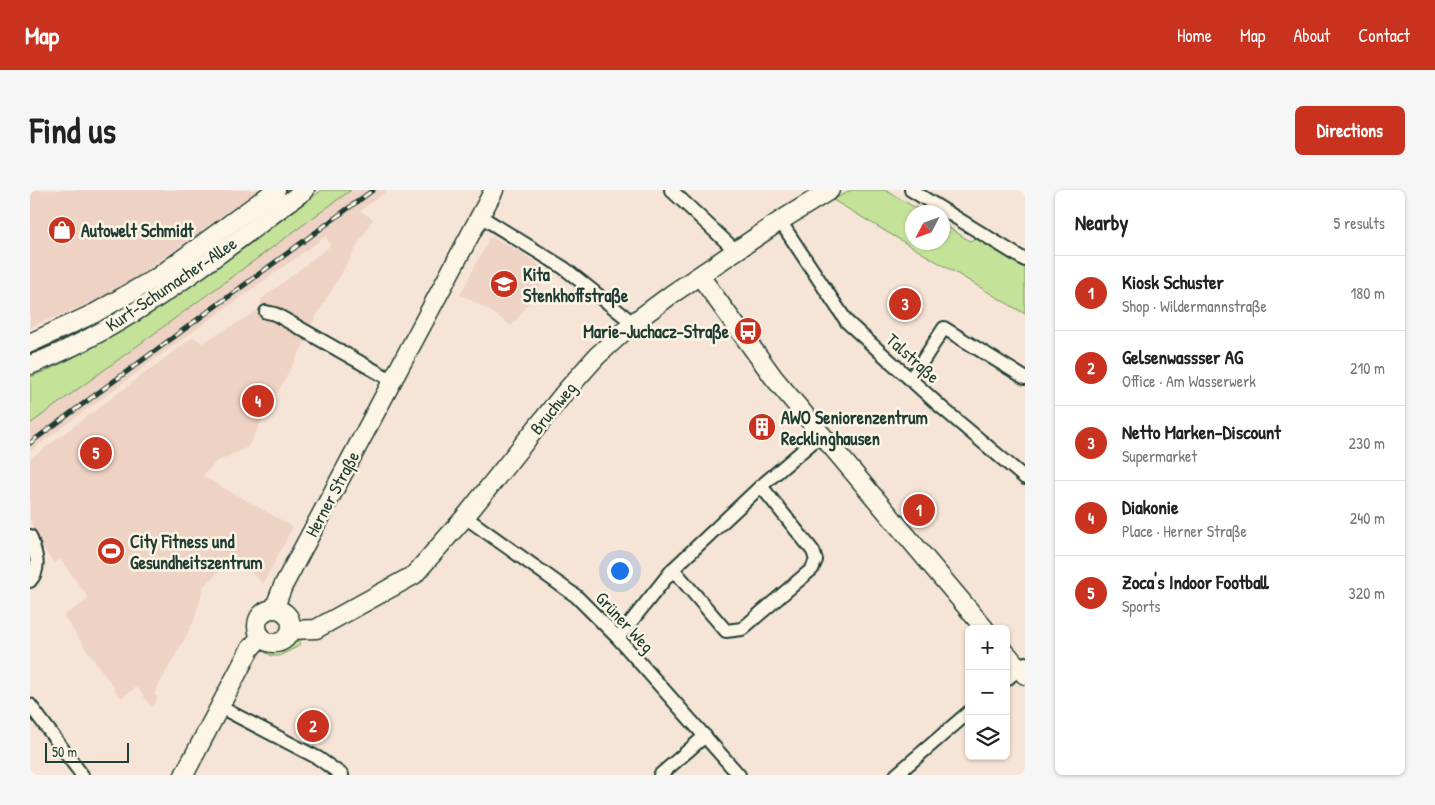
<!DOCTYPE html>
<html lang="en">
<head>
<meta charset="utf-8">
<style>
	body { margin:0; font-family:"Patrick Hand",sans-serif; background:#f6f6f6; color:#222 }
	.controls { position:absolute; right:15px; bottom:15px; display:grid; overflow:hidden; border-radius:8px; box-shadow:0 1px 4px #0004 }
	.controls button { width:45px; height:45px; display:grid; place-items:center; padding:0; border:0; border-bottom:1px solid #e0e0e0; background:#fff; color:#222; font:25px sans-serif }
	.compass { position:absolute; left:875px; top:15px; width:45px; height:45px; border-radius:50%; background:#fff; box-shadow:0 1px 4px #0004; rotate:229deg }
	.scale { position:absolute; left:15px; bottom:12px; width:84px; box-sizing:border-box; padding-left:5px; border:2px solid #1f3d34; border-top:0; font-size:14px; line-height:18px; white-space:nowrap; color:#1f3d34; -webkit-text-stroke:4px #fcf5e5; paint-order:stroke }
	.you { position:absolute; left:589px; top:380px; width:18px; height:18px; margin:-12px; border:4px solid #fff; border-radius:50%; background:#1a73e8; box-shadow:0 0 0 8px #1a73e833 }
	.badge { display:grid; place-items:center; width:32px; height:32px; border-radius:50%; background:#c8321e; color:#fff; font-size:16px; font-weight:700 }
	.pin { position:absolute; translate:-50% -50%; border:2px solid #fff; box-shadow:0 1px 5px #0006 }
	.list { margin:0; padding:0; list-style:none }
	h2 { display:flex; justify-content:space-between; align-items:center; height:65px; margin:0; padding:0 20px; font-size:21px }
	h2 small { font-size:16px; font-weight:400; color:#767676 }
	.list li { display:grid; grid-template-columns:32px 1fr auto; gap:15px; align-items:center; box-sizing:border-box; height:75px; padding:0 20px; border-top:1px solid #e0e0e0 }
	.list b { display:block; font-size:19px; white-space:nowrap }
	.list p { margin:0; font-size:16px; white-space:nowrap; color:#767676 }
	.list em { font-size:16px; font-style:normal; color:#767676 }
	.icon { flex:none; width:28px; height:28px; fill:none; stroke:currentColor; stroke-width:2; stroke-linecap:round; stroke-linejoin:round }
	.map { position:relative; flex:none; width:995px; height:585px; overflow:hidden; border-radius:8px }
	header { display:flex; align-items:center; gap:30px; box-sizing:border-box; height:70px; padding:0 25px; background:#c8321e; color:#fff }
	header strong { font-size:24px }
	nav { display:flex; gap:28px; margin-inline-start:auto; font-size:18px }
	.intro { display:flex; align-items:center; justify-content:space-between; box-sizing:border-box; height:120px; padding:0 30px }
	h1 { margin:0; font-size:35px }
	.button { padding:12px 22px; border-radius:8px; background:#c8321e; color:#fff; font-size:18px; font-weight:700 }
	main { display:flex; gap:30px; padding:0 30px }
	aside { flex:1; background:#fff; border-radius:8px; box-shadow:0 1px 4px #0004 }
	.map>svg:first-child { display:block }
</style>
</head>
<body>
<header>
<strong>Map</strong>
<nav><a>Home</a><a>Map</a><a>About</a><a>Contact</a></nav>
</header>
<div class="intro"><h1>Find us</h1><a class="button">Directions</a></div>
<main>
<div class="map">
<svg width="995" height="585" viewBox="0 0 995 585">
	<rect width="100%" height="100%" fill="#f6e5d6"/>
	<filter id="ink" filterUnits="userSpaceOnUse"><feTurbulence type="fractalNoise" baseFrequency=".02" numOctaves="2"/><feDisplacementMap in="SourceGraphic" scale="10" xChannelSelector="R" yChannelSelector="G"/><feConvolveMatrix kernelMatrix="1 2 1 2 8 2 1 2 1" color-interpolation-filters="sRGB"/></filter>
	<g filter="url(#ink)">
		<g fill="#eed2c4">
			<path d="M0,0H228L111,84L64,112L0,137Z"/>
			<path d="M321,0H358L330,21L343,29L280,137L277,148L218,257L186,272L173,286L263,337L233,394L224,385L202,369L174,396L164,431L124,504L128,507L122,518L107,497L91,508L33,426L59,409L31,370L24,373L7,349L0,327V269L163,147L172,153L233,118L230,110L300,56L296,46L147,153L0,261V234Z"/>
			<path d="M460,47L488,60L520,83L482,136L449,114L430,105Z"/>
		</g>
		<g fill="#c5e299" stroke="#729066">
			<path d="M256,0H265L154,81L73,132L0,169V165L19,156L45,141Z"/>
			<path d="M292,0H321L0,234V187C28,177 56,161 82,146C156,103 224,51 292,0Z"/>
			<path d="M821,0H855L893,22H882V52H912L913,34L940,51L950,47L995,75V124L803,10Z"/>
			<path d="M270,448V453L267,457L249,466H242L233,461C239,457 244,459 250,457C258,455 262,449 270,448Z"/>
		</g>
		<g fill="none" stroke-linecap="round" stroke-linejoin="round">
			<defs>
				<g id="street">
					<path d="M641,0L706,61"/>
					<path d="M881,0L995,70"/>
					<path d="M450,26L534,78L603,133"/>
					<path d="M750,31L817,132L911,217L995,288"/>
					<path d="M236,122L245,124L363,191"/>
					<path d="M881,189L914,138L995,188"/>
					<path d="M435,327L546,406L588,448L709,585"/>
					<path d="M0,346C5,361 12,378 0,391"/>
					<path d="M643,379L696,441L712,439L782,379L786,370L783,361L731,296"/>
					<path d="M588,448L643,379L731,296L791,245"/>
					<path d="M976,490L995,473"/>
					<path d="M0,515L52,585"/>
					<path d="M190,517L288,568L312,585"/>
					<path d="M630,585L675,546"/>
					<path d="M866,585L939,522"/>
				</g>
				<g id="secondary">
					<path d="M670,86L744,188L955,439"/>
					<path d="M0,153L65,123L129,86L246,0"/>
					<path d="M0,175C102,136 188,64 275,0"/>
					<path d="M244,419L253,396L464,0"/>
					<circle cx="244" cy="436" r="17"/>
					<path d="M261,440L286,439L384,385L435,327L535,202L567,166L603,133L642,104L750,31L800,0"/>
					<path d="M976,463L995,485"/>
					<path d="M154,585L220,459L231,446"/>
				</g>
			</defs>
			<use href="#street" stroke="#1f3d34" stroke-width="16"/>
			<use href="#secondary" stroke="#1f3d34" stroke-width="21"/>
			<use href="#street" stroke="#fcf5e5" stroke-width="12"/>
			<use href="#secondary" stroke="#fcf5e5" stroke-width="18"/>
			<defs>
				<path id="rail" d="M0,253L343,0"/>
			</defs>
			<use href="#rail" stroke="#1f3d34" stroke-width="5"/>
			<use href="#rail" stroke="#fcf5e5" stroke-width="3" stroke-dasharray="9" stroke-linecap="butt"/>
		</g>
	</g>
	<defs>
		<symbol id="shop-disc" viewBox="-11 -11 22 22"><circle r="9.5" fill="#c8321e" stroke="#fcf5e5"/><path d="M-5-2.5h2.3a2.7 3.5 0 0 1 5.4 0H5L5.5 6h-11ZM-1.5-2.5h3a1.5 2.3 0 0 0-3 0Z" fill="#fff"/></symbol>
		<symbol id="school-disc" viewBox="-11 -11 22 22"><circle r="9.5" fill="#c8321e" stroke="#fcf5e5"/><path d="M0-5L7-2L0 1L-7-2ZM-4 1L0 2.5L4 1V4Q0 6-4 4Z" fill="#fff"/></symbol>
		<symbol id="bus-disc" viewBox="-11 -11 22 22"><circle r="9.5" fill="#c8321e" stroke="#fcf5e5"/><path d="M-5-6H5V4H4V6H2V4H-2V6H-4V4H-5ZM-3.5-4V0h7V-4ZM-3.5 1.2v1.5H-2V1.2ZM2 1.2v1.5H3.5V1.2Z" fill="#fff"/></symbol>
		<symbol id="building-disc" viewBox="-11 -11 22 22"><circle r="9.5" fill="#c8321e" stroke="#fcf5e5"/><path d="M-4-6H4V6H1V3H-1V6H-4ZM-2.5-4.3h1.7v1.8h-1.7ZM.8-4.3h1.7v1.8H.8ZM-2.5-1h1.7V.8h-1.7ZM.8-1h1.7V.8H.8Z" fill="#fff"/></symbol>
		<symbol id="stadium-disc" viewBox="-11 -11 22 22"><circle r="9.5" fill="#c8321e" stroke="#fcf5e5"/><path d="M0-5a6.5 5 0 1 0 0 10a6.5 5 0 1 0 0-10ZM-3.5-1.8h7v3.6h-7Z" fill="#fff"/></symbol>
	</defs>
	<g fill-rule="evenodd">
		<use href="#shop-disc" x="16" y="24" width="32" height="32"/>
		<use href="#school-disc" x="458" y="78" width="32" height="32"/>
		<use href="#bus-disc" x="702" y="125" width="32" height="32"/>
		<use href="#building-disc" x="716" y="221" width="32" height="32"/>
		<use href="#stadium-disc" x="65" y="345" width="32" height="32"/>
	</g>
	<g text-anchor="middle" dominant-baseline="central" stroke-width="5" stroke-linejoin="round" paint-order="stroke">
		<g font-size="18" font-weight="bold" fill="#1f3d34" stroke="#fcf5e5" text-anchor="start">
			<text x="51" y="40">Autowelt Schmidt</text>
			<text x="493" y="84">Kita<tspan x="493" dy="21">Stenkhoffstraße</tspan></text>
			<text x="699" y="141" text-anchor="end">Marie-Juchacz-Straße</text>
			<text x="751" y="227">AWO Seniorenzentrum<tspan x="751" dy="21">Recklinghausen</tspan></text>
			<text x="100" y="351">City Fitness und<tspan x="100" dy="21">Gesundheitszentrum</tspan></text>
		</g>
		<g font-size="18" fill="#1f3d34" stroke="#fcf5e5">
			<text transform="translate(141 94) rotate(-34)">Kurt-Schumacher-Allee</text>
			<text transform="translate(883 168) rotate(42)">Talstraße</text>
			<text transform="translate(523 218) rotate(-51)">Bruchweg</text>
			<text transform="translate(302 304) rotate(-62)">Herner Straße</text>
			<text transform="translate(595 432) rotate(47)">Grüner Weg</text>
		</g>
	</g>
</svg>
<div class="controls">
<button>+</button>
<button>−</button>
<button><svg class="icon" aria-label="layers" viewBox="0 0 24 24"><path d="M12 4l9 5-9 5-9-5zM3 14l9 5 9-5"/></svg></button>
</div>
<svg class="compass" viewBox="-18 -18 36 36"><path d="M0-13l5 13h-10z" fill="#e53935"/><path d="M0 13l5-13h-10z" fill="#767676"/></svg>
<div class="scale">50 m</div>
<div class="you"></div>
<div class="pin badge" style="left:889px;top:320px">1</div>
<div class="pin badge" style="left:283px;top:536px">2</div>
<div class="pin badge" style="left:875px;top:114px">3</div>
<div class="pin badge" style="left:228px;top:211px">4</div>
<div class="pin badge" style="left:66px;top:263px">5</div>
</div>
<aside>
<h2>Nearby<small>5 results</small></h2>
<ul class="list">
<li><span class="badge">1</span><div><b>Kiosk Schuster</b><p>Shop · Wildermannstraße</p></div><em>180 m</em></li>
<li><span class="badge">2</span><div><b>Gelsenwassser AG</b><p>Office · Am Wasserwerk</p></div><em>210 m</em></li>
<li><span class="badge">3</span><div><b>Netto Marken-Discount</b><p>Supermarket</p></div><em>230 m</em></li>
<li><span class="badge">4</span><div><b>Diakonie</b><p>Place · Herner Straße</p></div><em>240 m</em></li>
<li><span class="badge">5</span><div><b>Zoca's Indoor Football</b><p>Sports</p></div><em>320 m</em></li>
</ul>
</aside>
</main>
</body>
</html>
